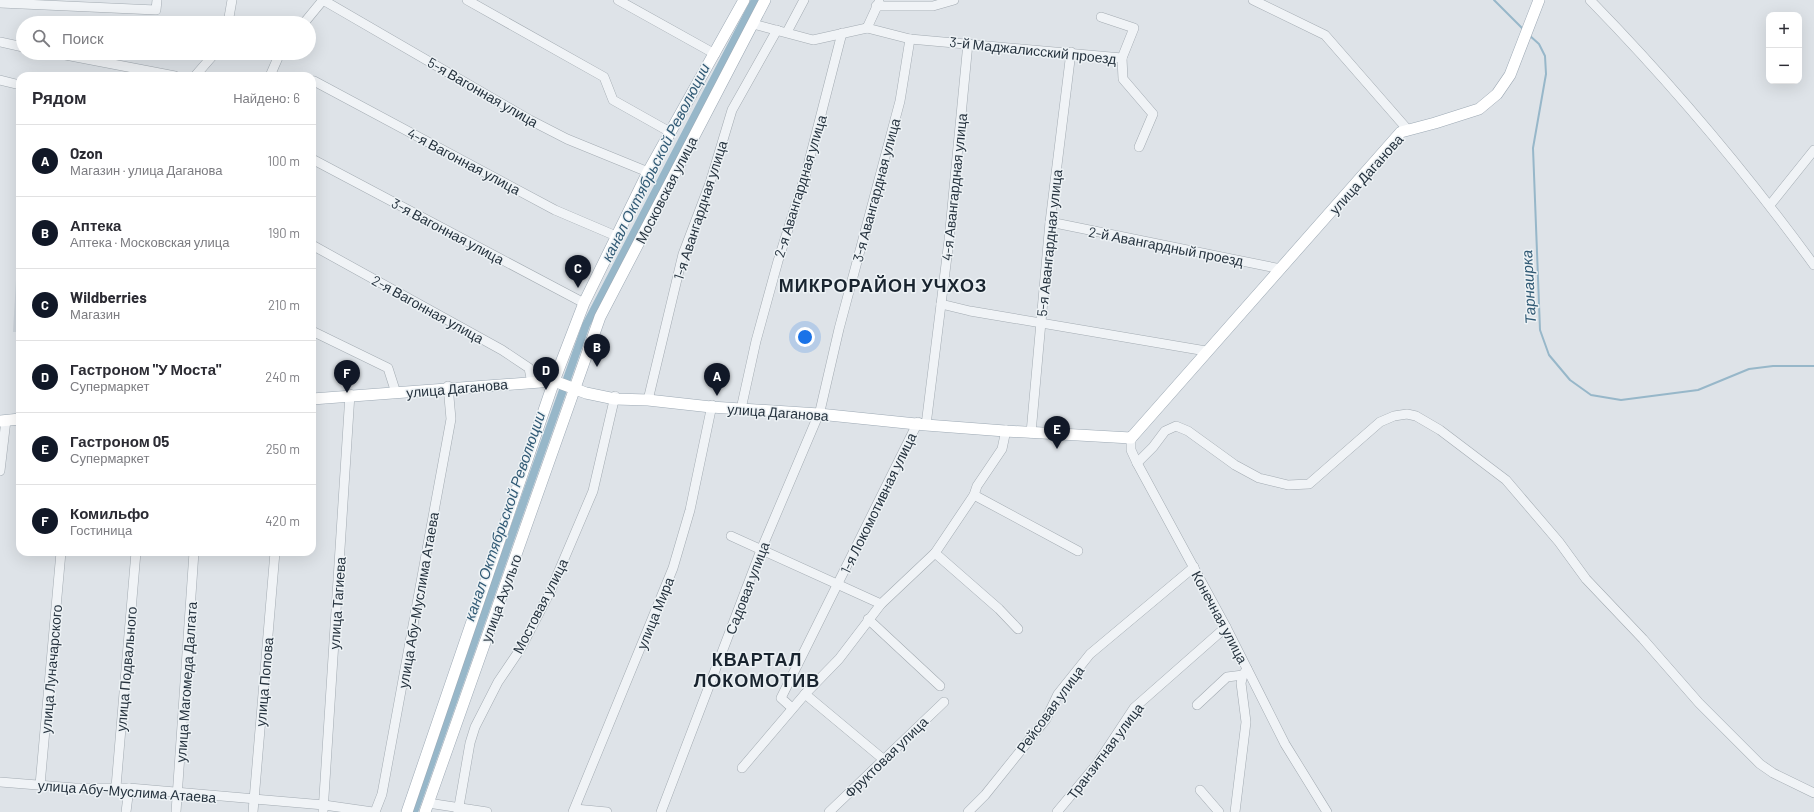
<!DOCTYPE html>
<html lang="ru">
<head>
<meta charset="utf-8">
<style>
	body { margin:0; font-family:Barlow,sans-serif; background:#f2f2f3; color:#2b2b33 }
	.controls { position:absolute; right:12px; top:12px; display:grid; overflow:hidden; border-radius:8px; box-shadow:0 4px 16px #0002 }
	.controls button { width:36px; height:36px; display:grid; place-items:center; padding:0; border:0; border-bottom:1px solid #e1e1e2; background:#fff; color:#2b2b33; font:20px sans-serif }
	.you { position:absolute; left:805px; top:337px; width:14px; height:14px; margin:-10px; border:3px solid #fff; border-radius:50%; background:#1a73e8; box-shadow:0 0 0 6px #1a73e833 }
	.badge { display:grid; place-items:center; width:26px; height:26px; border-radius:50%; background:#111827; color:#fff; font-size:13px; font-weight:700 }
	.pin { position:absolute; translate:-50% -33px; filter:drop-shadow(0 1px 2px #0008) }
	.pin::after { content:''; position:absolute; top:21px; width:14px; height:12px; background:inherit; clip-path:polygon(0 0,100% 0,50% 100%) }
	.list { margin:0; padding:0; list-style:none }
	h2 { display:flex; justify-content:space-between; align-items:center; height:52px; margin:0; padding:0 16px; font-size:17px }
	h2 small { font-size:13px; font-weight:400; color:#7c7c81 }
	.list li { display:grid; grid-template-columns:26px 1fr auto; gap:12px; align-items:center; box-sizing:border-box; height:72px; padding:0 16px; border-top:1px solid #e1e1e2 }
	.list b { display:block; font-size:15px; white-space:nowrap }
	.list p { margin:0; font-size:13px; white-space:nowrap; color:#7c7c81 }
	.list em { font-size:13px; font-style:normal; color:#7c7c81 }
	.icon { flex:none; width:22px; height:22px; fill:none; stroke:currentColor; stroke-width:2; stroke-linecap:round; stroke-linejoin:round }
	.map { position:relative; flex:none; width:1814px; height:812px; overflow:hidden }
	.search { position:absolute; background:#fff; box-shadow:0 4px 16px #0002; left:16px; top:16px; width:300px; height:44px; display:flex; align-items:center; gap:10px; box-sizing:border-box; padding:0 14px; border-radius:22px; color:#7c7c81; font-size:15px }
	.panel { position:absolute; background:#fff; box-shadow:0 4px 16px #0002; left:16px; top:72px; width:300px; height:484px; border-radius:12px }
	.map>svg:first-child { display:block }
</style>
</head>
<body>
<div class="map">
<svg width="1814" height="812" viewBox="0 0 1814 812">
	<rect width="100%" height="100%" fill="#dee3e8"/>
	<path fill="#ccd3da" d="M20,211V332H13Z"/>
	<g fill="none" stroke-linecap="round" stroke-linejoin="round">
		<g stroke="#97b7c9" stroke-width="2">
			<path d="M1494,0L1523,29"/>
			<path d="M1529,35L1539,44L1545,56L1546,74L1533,148L1540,330L1549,355L1570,380L1591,395L1621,400L1698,390L1749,369L1773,366H1814"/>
		</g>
		<path stroke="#97b7c9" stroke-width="8" d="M414,812L586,325L755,0"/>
		<defs>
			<g id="minor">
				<path d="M467,0L604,77L613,100L670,132"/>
				<path d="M618,0L715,54"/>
				<path d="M1253,0L1325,35L1408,130"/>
				<path d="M1590,0C1671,83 1746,172 1814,265"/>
				<path d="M0,3L156,10L157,0"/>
				<path d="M876,6H933L954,0"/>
				<path d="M1101,17L1134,28L1122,58"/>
				<path d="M228,23L232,0"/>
				<path d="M304,23L323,0L530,120L567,139L648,172"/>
				<path d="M753,24L813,40L867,28"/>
				<path d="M867,28L910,39L1122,58L1123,79L1153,114L1139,147"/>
				<path d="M867,28L879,2"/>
				<path d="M787,32L804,0"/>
				<path d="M0,42L23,47"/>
				<path d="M55,53L175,76"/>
				<path d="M195,76L215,53"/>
				<path d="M270,76L280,53"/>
				<path d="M0,80L20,85"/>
				<path d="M312,84L314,81L555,210L616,236"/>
				<path d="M312,159L584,303"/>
				<path d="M1770,205L1814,150"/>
				<path d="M1050,222L1281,269"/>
				<path d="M312,245L502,350L529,368L532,383"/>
				<path d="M941,304L970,311L1206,351"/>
				<path d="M312,331L388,368L396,393"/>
				<path d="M648,400L683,254L710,183L732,110L777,30"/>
				<path d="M741,409L756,341L778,261L806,173L842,33"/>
				<path d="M926,425L949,240L968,43"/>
				<path d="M1031,433L1050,222L1071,52"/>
				<path d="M1131,436V450L1137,463L1226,627L1285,744L1327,812"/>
				<path d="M1137,463L1153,447L1165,431L1176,426L1188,431L1235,465L1259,478L1288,485L1309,484L1380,422L1394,416L1407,414L1416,416L1440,430L1506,480L1559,542L1586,579L1643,639L1699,703L1760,764L1773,773L1814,793"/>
				<path d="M0,471L6,420"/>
				<path d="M974,495L1078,551"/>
				<path d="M731,536L881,604"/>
				<path d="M935,553L999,609L1018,629"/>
				<path d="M868,619L940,686"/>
				<path d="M805,694L883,759"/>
				<path d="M1197,705L1227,677L1243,675"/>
				<path d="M792,708L781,698L918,422"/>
				<path d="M742,768L805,694L839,659L881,604L935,553L974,495L977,486L1002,449L1006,430"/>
				<path d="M0,782L75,788H129L324,805L373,812"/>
				<path d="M40,785L61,552"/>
				<path d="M116,787L136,552"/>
				<path d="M1200,790L1219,812"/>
				<path d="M428,803L487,812"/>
				<path d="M575,809L607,812"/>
				<path d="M126,812L129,788"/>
				<path d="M176,812L194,552"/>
				<path d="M253,812L275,552"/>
				<path d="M323,812L350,394"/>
				<path d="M375,812L382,794L451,419L448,386"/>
				<path d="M458,812L470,743L475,727L498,682L521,648L550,592L593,491L615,396"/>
				<path d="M573,812L673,568L690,510L712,405"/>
				<path d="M661,812L761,550L820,411L839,329L900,101L910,39"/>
				<path d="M829,812L944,702"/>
				<path d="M968,812L985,795L1046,719L1058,694L1090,654L1194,567"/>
				<path d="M1057,812L1097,764L1134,708L1226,627"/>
				<path d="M1235,812L1246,722L1241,683L1243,675L1247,669"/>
			</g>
			<g id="major">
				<path d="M312,399L554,381L586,393L615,399L648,400L711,407L819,414L926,425L1005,431L1131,438L1401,132L1435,123L1479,109L1497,94L1510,75L1539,0"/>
				<path d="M0,421L20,419"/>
				<path d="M407,812L554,381L584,303L648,172L744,0"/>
				<path d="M425,812L600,317L765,0"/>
			</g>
		</defs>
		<use href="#minor" stroke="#a3abb2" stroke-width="10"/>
		<use href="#major" stroke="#9da9b4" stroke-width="12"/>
		<use href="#minor" stroke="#f0f3f6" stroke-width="9"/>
		<use href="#major" stroke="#fff" stroke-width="11"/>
	</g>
	<g text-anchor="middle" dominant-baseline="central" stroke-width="3" stroke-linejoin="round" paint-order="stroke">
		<g font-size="14" fill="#26333f" stroke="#edf2f5">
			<text transform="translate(1033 50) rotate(6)">3-й Маджалисский проезд</text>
			<text transform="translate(483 92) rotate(30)">5-я Вагонная улица</text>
			<text transform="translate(464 161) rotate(28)">4-я Вагонная улица</text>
			<text transform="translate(1366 174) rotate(-48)">улица Даганова</text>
			<text transform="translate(800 186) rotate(-73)">2-я Авангардная улица</text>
			<text transform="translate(954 187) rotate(-84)">4-я Авангардная улица</text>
			<text transform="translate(666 190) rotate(-63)">Московская улица</text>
			<text transform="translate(876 190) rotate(-75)">3-я Авангардная улица</text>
			<text transform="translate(700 210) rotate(-72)">1-я Авангардная улица</text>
			<text transform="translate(448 231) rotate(28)">3-я Вагонная улица</text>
			<text transform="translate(1049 243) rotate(-84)">5-я Авангардная улица</text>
			<text transform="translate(1166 246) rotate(11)">2-й Авангардный проезд</text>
			<text transform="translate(428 309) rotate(29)">2-я Вагонная улица</text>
			<text transform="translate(457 388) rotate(-5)">улица Даганова</text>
			<text transform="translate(778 412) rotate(4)">улица Даганова</text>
			<text transform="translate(878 503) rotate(-64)">1-я Локомотивная улица</text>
			<text transform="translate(747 588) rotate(-69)">Садовая улица</text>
			<text transform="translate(501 598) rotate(-70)">улица Ахульго</text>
			<text transform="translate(418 600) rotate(-80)">улица Абу-Муслима Атаева</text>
			<text transform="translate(337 603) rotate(-86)">улица Тагиева</text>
			<text transform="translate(540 606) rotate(-63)">Мостовая улица</text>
			<text transform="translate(655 613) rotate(-68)">улица Мира</text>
			<text transform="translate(1220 617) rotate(62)">Конечная улица</text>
			<text transform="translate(51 669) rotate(-85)">улица Луначарского</text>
			<text transform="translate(126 669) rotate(-85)">улица Подвального</text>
			<text transform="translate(186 682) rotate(-86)">улица Магомеда Далгата</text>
			<text transform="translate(264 682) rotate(-85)">улица Попова</text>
			<text transform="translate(1050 709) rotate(-54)">Рейсовая улица</text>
			<text transform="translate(1105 751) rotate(-53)">Транзитная улица</text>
			<text transform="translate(886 757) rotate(-44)">Фруктовая улица</text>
			<text transform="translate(127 791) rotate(4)">улица Абу-Муслима Атаева</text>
		</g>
		<g font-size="15" font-style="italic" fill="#305974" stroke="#edf2f5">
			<text transform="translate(655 162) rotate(-63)">канал Октябрьской Революции</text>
			<text transform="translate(1528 287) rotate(-93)">Тарнаирка</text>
			<text transform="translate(504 516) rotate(-71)">канал Октябрьской Революции</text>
		</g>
		<g font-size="18" font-weight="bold" letter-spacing="1" fill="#19242f" stroke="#edf2f5">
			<text x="883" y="285">МИКРОРАЙОН УЧХОЗ</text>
			<text x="757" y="659">КВАРТАЛ<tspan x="757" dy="21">ЛОКОМОТИВ</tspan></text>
		</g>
	</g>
</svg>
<div class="controls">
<button>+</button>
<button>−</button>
</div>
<div class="you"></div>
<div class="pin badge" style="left:717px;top:396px">A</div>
<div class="pin badge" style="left:597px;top:367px">B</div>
<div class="pin badge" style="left:578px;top:288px">C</div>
<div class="pin badge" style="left:546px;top:390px">D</div>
<div class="pin badge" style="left:1057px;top:449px">E</div>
<div class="pin badge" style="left:347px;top:393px">F</div>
<div class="search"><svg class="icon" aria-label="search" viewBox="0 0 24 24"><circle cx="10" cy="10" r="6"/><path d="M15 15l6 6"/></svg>Поиск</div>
<section class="panel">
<h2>Рядом<small>Найдено: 6</small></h2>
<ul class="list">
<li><span class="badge">A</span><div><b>Ozon</b><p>Магазин · улица Даганова</p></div><em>100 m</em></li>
<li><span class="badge">B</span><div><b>Аптека</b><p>Аптека · Московская улица</p></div><em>190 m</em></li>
<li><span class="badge">C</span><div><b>Wildberries</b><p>Магазин</p></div><em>210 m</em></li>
<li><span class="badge">D</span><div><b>Гастроном &quot;У Моста&quot;</b><p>Супермаркет</p></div><em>240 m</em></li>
<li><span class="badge">E</span><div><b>Гастроном 05</b><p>Супермаркет</p></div><em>250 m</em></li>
<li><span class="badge">F</span><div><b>Комильфо</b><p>Гостиница</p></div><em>420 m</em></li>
</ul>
</section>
</div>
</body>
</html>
